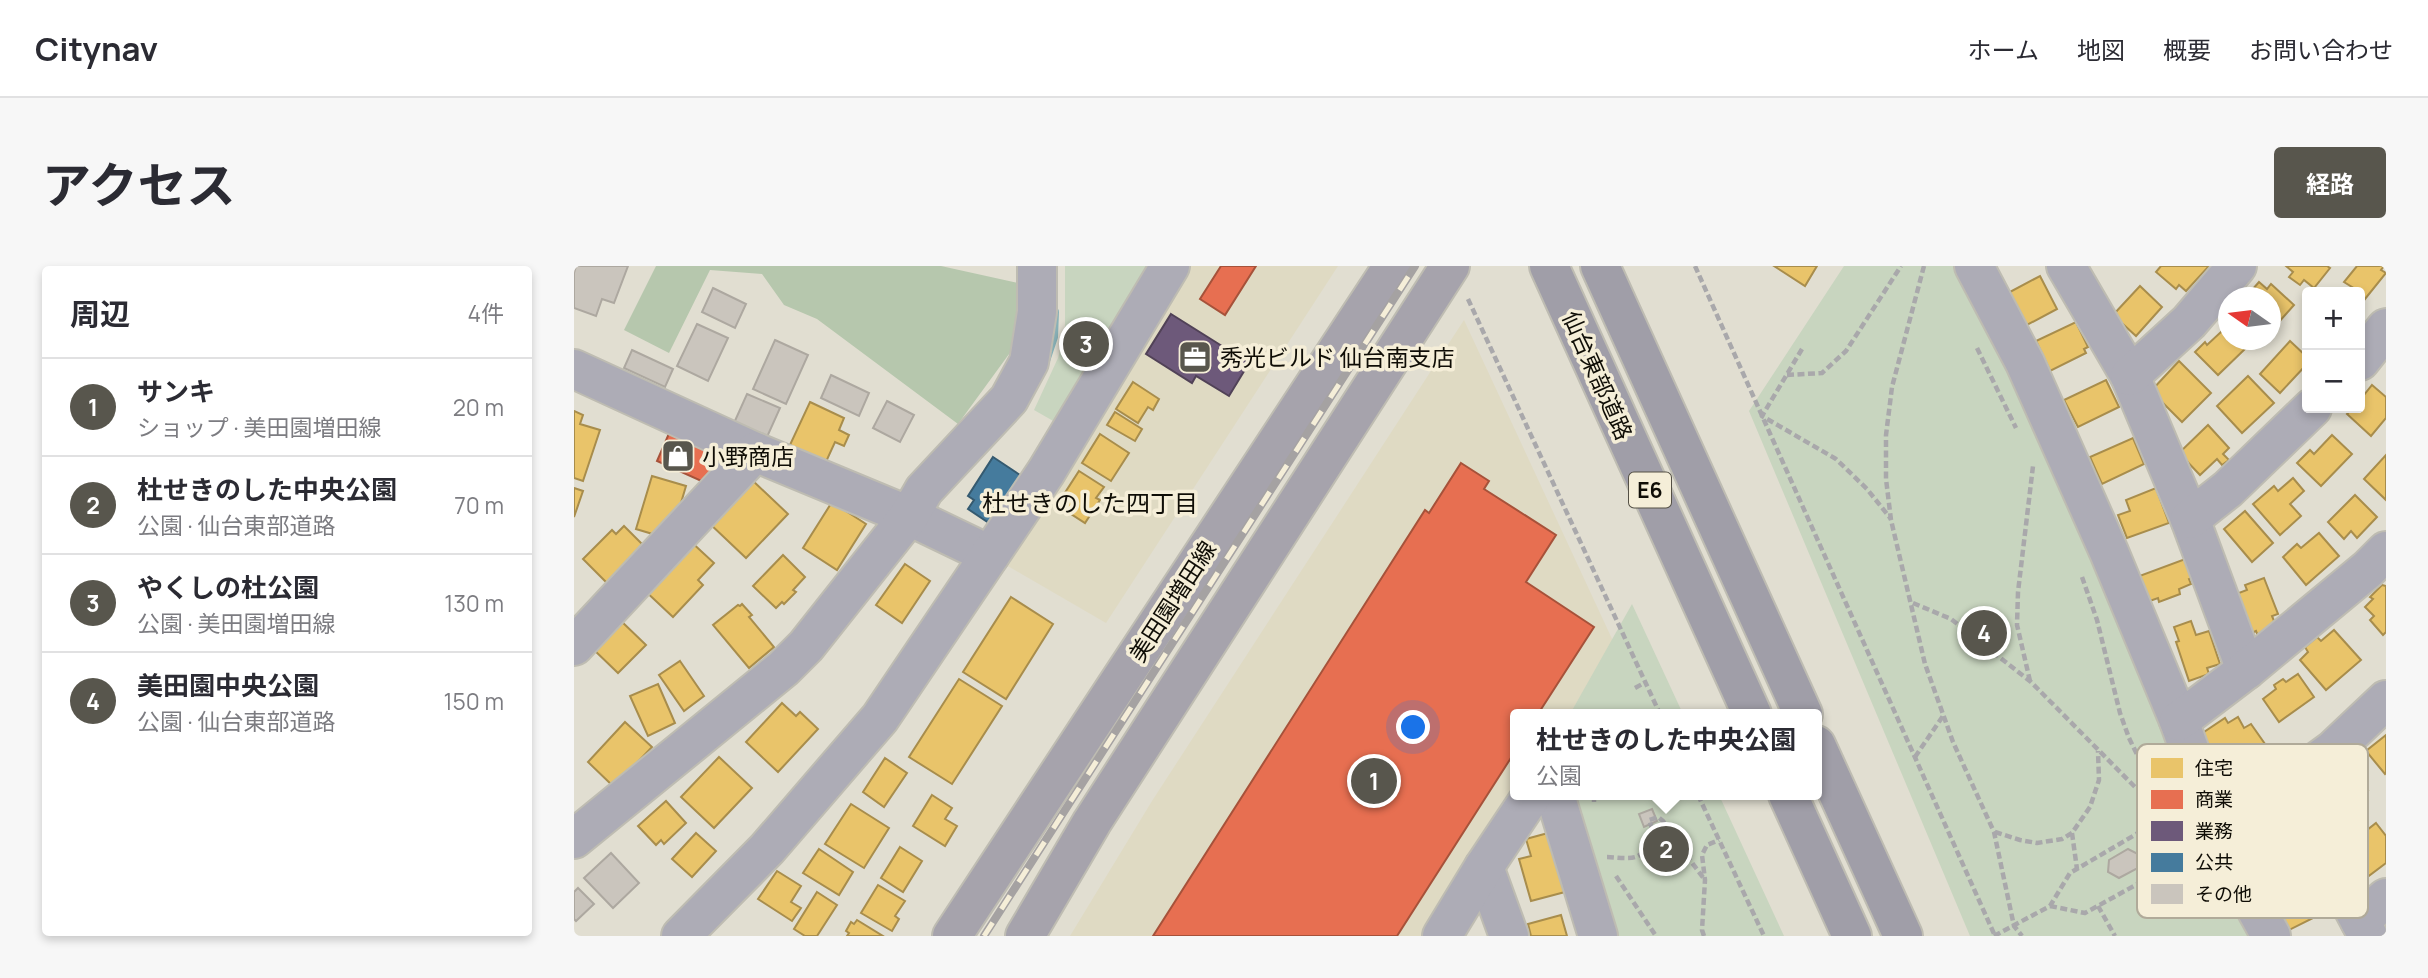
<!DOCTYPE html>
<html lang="ja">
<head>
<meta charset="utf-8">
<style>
	body { margin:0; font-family:Manrope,"Noto Sans JP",sans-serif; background:#f7f7f7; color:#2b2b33 }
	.controls { position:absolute; right:21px; top:21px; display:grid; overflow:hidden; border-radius:7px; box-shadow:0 4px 10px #0003 }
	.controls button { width:63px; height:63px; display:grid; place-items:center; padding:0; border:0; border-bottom:2px solid #e1e1e2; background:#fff; color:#2b2b33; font:35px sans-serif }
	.compass { position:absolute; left:1644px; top:21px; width:63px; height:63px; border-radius:50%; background:#fff; box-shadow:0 4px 10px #0003; rotate:284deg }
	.you { position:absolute; left:840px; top:462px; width:24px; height:24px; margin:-18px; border:5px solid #fff; border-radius:50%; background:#1a73e8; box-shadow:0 0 0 10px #1a73e833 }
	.badge { display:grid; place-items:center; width:46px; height:46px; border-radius:50%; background:#58564d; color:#fff; font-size:23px; font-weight:700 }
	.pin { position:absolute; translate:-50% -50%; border:4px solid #fff; box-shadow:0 2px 7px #0006 }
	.popup { position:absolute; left:936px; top:443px; width:312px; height:91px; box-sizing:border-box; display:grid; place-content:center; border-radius:7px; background:#fff; filter:drop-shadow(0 2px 5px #0005); font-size:23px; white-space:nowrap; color:#7c7c81 }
	.popup b { font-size:26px; color:#2b2b33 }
	.popup::after { content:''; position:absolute; left:50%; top:100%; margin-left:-14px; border:14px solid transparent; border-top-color:#fff }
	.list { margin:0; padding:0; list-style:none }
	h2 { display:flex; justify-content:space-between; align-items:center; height:91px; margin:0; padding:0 28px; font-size:30px }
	h2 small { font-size:23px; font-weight:400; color:#7c7c81 }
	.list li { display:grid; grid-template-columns:46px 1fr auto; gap:21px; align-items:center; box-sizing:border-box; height:98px; padding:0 28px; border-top:2px solid #e1e1e2 }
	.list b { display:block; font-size:26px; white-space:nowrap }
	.list p { margin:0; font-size:23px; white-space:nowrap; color:#7c7c81 }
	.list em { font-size:23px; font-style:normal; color:#7c7c81 }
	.map { position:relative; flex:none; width:1812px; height:670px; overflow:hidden; border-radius:7px }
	header { display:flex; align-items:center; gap:42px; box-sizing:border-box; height:98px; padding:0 35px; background:#fff; border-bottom:2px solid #e1e1e2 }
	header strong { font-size:33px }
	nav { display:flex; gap:38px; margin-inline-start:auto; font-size:24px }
	.intro { display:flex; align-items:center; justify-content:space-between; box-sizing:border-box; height:168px; padding:0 42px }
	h1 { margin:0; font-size:49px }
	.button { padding:18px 32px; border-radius:7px; background:#58564d; color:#fff; font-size:24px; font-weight:700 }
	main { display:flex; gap:42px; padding:0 42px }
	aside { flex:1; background:#fff; border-radius:7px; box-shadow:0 4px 10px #0003 }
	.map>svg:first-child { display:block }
</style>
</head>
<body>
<header>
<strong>Citynav</strong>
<nav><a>ホーム</a><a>地図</a><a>概要</a><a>お問い合わせ</a></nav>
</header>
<div class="intro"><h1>アクセス</h1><a class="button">経路</a></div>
<main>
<aside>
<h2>周辺<small>4件</small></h2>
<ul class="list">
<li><span class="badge">1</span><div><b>サンキ</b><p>ショップ · 美田園増田線</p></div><em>20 m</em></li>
<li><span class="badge">2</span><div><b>杜せきのした中央公園</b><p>公園 · 仙台東部道路</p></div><em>70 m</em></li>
<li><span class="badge">3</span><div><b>やくしの杜公園</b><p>公園 · 美田園増田線</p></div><em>130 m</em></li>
<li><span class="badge">4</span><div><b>美田園中央公園</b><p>公園 · 仙台東部道路</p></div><em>150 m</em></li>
</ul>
</aside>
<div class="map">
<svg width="1812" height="670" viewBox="0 0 1812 670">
	<rect width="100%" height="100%" fill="#e1ded1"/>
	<g fill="#dfdac3">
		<path d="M613,0H764L532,357L427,296Z"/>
		<path d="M890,54L1039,375L996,448H942V529L856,670H496L578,535Z"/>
	</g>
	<g fill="#c8d5bf">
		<path d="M491,0H585L488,160L460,144L484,92L491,64Z"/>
		<path d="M1270,0H1386L1502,238L1600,496L1685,670H1396L1175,145Z"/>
		<path d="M1058,338L1109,448H996Z"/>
		<path d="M997,529H1145L1210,670H1039Z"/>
	</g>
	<path fill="#b6c7ad" d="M82,0H367L453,19L438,84L384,158L243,53L210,39L188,8L136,4L95,87L50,64Z"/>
	<g fill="#e9c46a" stroke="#a88d4c" stroke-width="2">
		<path d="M1200,0H1243L1231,20Z"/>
		<path d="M1587,0H1635L1612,25L1605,19L1602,23L1582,6Z"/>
		<path d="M1712,0H1753L1756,2L1740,22L1730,14L1726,19L1715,11L1719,6Z"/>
		<path d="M1783,0H1810L1807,4L1812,7L1791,33L1786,26L1770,16Z"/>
		<path d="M1466,10L1483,43L1451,60L1434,27Z"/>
		<path d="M1685,16L1693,23L1697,18L1720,39L1696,66V32H1671Z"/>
		<path d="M1566,20L1588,41L1562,70L1539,49Z"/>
		<path d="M1502,56L1514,81L1510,83L1512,87L1476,105L1462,75Z"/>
		<path d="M1648,65L1654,70V74H1667L1674,80L1644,109L1621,86L1631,76L1633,79Z"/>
		<path d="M1716,75L1733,91V98L1706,127L1686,108Z"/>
		<path d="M1605,95L1637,127L1608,156L1577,125Z"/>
		<path d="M1674,110L1700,137L1668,167L1643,140Z"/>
		<path d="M1532,114L1545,141L1504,161L1490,134Z"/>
		<path d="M559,116L585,133L579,144L574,141L564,157L542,143Z"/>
		<path d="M1798,119L1812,131V152L1797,170L1773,148L1779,142H1786V134Z"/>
		<path d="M236,136L270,152L265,164L275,169L270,180L261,176L251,198L215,181Z"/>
		<path d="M0,145L9,149L6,158L26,164L9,215L0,212Z"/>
		<path d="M541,146L568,163L561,175L533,159Z"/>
		<path d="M1634,159L1655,182L1649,188L1655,194L1648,199L1643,193L1626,209L1605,187Z"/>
		<path d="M526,168L555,187L537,215L508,197Z"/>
		<path d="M1758,169L1778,188L1747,220L1723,197L1736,184L1740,188Z"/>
		<path d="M1559,172L1570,198L1528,218L1516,191Z"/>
		<path d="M1812,189V234L1790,213Z"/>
		<path d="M505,205L530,221L522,232L526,234L511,257L483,239Z"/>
		<path d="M78,210L112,220L104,247L92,272L62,263Z"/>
		<path d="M1719,212L1730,225L1716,238L1727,250L1706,269L1679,238L1700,220L1704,225Z"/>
		<path d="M177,213L214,248L172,292L135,257Z"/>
		<path d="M0,222L9,225L0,251Z"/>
		<path d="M1582,222L1595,257L1553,272L1544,249L1556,245L1552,234Z"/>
		<path d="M1781,229L1803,251L1783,272L1777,265L1770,273L1754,256Z"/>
		<path d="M258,236L292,258L263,304L229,282Z"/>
		<path d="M1671,245L1699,277L1678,296L1650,263Z"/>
		<path d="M50,260L70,280L33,317L9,293L38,264L42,268Z"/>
		<path d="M1745,267L1765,290L1732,319L1709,291L1723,278L1727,282Z"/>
		<path d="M114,273L140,297L124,314L129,319L99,351L68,322Z"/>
		<path d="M209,289L231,311L219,324L222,326L210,338L208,336L202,342L179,320Z"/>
		<path d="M1614,292L1621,311L1615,313L1617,318L1605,323L1606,328L1585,336L1584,332L1570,337L1560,312Z"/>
		<path d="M331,298L356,315L328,357L302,339Z"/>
		<path d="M1690,312L1704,348L1698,350L1705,367L1686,375L1682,365L1678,367L1662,328L1673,324L1671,319Z"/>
		<path d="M1808,319L1812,320V366L1809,369L1796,354L1800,350L1791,341L1799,333L1796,331Z"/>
		<path d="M437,331L479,358L432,433L389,406Z"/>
		<path d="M168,338L178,349L175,351L200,381L175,402L139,359L164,339L166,340Z"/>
		<path d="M45,353L72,379L44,407L18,382Z"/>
		<path d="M1617,355L1622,369L1635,365L1646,398L1633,402L1635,408L1615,415L1602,376L1605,375L1600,361Z"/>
		<path d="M1760,364L1787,394L1752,424L1726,394L1734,386L1731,381L1743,371L1747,375Z"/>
		<path d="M106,395L130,430L110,445L85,409Z"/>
		<path d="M1724,408L1740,431L1705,456L1689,433L1702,423L1700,419L1709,413L1712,416Z"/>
		<path d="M385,413L428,440L378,518L335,491Z"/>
		<path d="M84,418L101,457L74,470L56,430Z"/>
		<path d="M208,437L222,450L226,446L244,463L204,506L172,476Z"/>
		<path d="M1664,451L1670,462L1677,458L1691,478L1675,488L1677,493L1650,510L1624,470L1651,452L1654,457Z"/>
		<path d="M51,456L78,481L40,521L14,496Z"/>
		<path d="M1812,469V507L1811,508L1792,485Z"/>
		<path d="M145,491L178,522L140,562L107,531Z"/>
		<path d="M311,492L333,507L310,541L289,526Z"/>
		<path d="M1775,499L1794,524L1772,540L1766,531L1755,540L1743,523Z"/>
		<path d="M358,529L378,542L371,553L383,560L371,580L339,560Z"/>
		<path d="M92,535L112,557L90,578L87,574L82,579L64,560Z"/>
		<path d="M277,538L315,562L290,602L251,578Z"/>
		<path d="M1709,557L1725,590L1693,607L1676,573Z"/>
		<path d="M1802,557L1812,570V597L1792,612L1769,583Z"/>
		<path d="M122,567L142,585L118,611L98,593Z"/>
		<path d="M974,567L991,626L957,635L945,593L957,590L952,573Z"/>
		<path d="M326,581L348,595L329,626L307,612Z"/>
		<path d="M245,583L279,606L265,629L229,607Z"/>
		<path d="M203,605L227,620L217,636L227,642L218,655L184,633Z"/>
		<path d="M1738,617L1749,639L1744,643L1747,648L1711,666L1697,638Z"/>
		<path d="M304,619L331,635L321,650L325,653L318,665L287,647Z"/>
		<path d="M243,626L263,639L243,670H231L220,663Z"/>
		<path d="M987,649L993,670H957L954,658Z"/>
		<path d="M283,654L309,670H273L275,667L272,665L277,656L280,658Z"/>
	</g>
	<g fill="#e76f51" stroke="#a6523a" stroke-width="2">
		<path d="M647,0H682L651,49L626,33Z"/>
		<path d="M100,156L148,188L134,218L83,195Z"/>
		<path d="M887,197L915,215L910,223L982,269L952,316L1020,361L964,448H942V484L823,670H579L851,244L855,247Z"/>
	</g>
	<path fill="#6d597a" stroke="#514257" stroke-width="2" d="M597,48L675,97L655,130L622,110L618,117L572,88Z"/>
	<path fill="#457b9d" stroke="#355a70" stroke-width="2" d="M419,191L452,213L421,261L394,243L400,234L394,230Z"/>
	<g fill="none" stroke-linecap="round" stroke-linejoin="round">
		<path stroke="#88b1b7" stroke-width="8" d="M471,98L480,71L481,46"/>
	</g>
	<g fill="#cac5bd" stroke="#ada8a0" stroke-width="2">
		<path d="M2,0H54L40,37L28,33L22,50L0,42V7Z"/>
		<path d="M139,22L172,38L161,62L128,46Z"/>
		<path d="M123,58L154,72L134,115L103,100Z"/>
		<path d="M201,74L234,89L212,138L179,123Z"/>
		<path d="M58,84L99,103L91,121L50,102Z"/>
		<path d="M257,109L295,127L285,150L247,132Z"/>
		<path d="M173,128L206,142L193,171L160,157Z"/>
		<path d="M313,135L340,149L326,176L299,162Z"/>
		<path d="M1078,543L1083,555L1070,561L1065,548Z"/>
		<path d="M1554,583L1564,588V602L1545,612L1534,606L1535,594Z"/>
		<path d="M37,587L65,617L39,642L10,612Z"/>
		<path d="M4,622L20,638L2,655L0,653V626Z"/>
	</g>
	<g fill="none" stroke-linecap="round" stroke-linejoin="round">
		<defs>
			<g id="minor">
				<path d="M1400,0L1451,97L1535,286L1605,455L1636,541L1671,623L1697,670"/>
				<path d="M1492,0L1556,110L1616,253L1672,404"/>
				<path d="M1786,95L1812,62"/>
				<path d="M0,103L181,186L335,250L416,289"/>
				<path d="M1556,110L1615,56L1663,0"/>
				<path d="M1616,253L1654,223L1738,142"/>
				<path d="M0,380L181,186"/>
				<path d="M1605,455L1672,404L1794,303L1812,285"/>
				<path d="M1712,517L1794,670"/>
				<path d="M981,529L1024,670"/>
				<path d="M1648,565L1759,484L1812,434"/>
				<path d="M0,573L210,402L232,380L335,250L350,224L435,133L455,96L463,46V0"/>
				<path d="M910,601L935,670"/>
				<path d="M1786,655L1812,632"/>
				<path d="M107,670L193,583L306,452L472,206L596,0"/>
				<path d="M868,670L910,601L958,529"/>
			</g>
			<g id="major">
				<path d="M378,670L819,0"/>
				<path d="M451,670L518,556L876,0"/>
			</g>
			<g id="highway">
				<path d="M975,0L1178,448"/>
				<path d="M1026,0L1229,448"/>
				<path d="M1242,479L1329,670"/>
				<path d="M1214,529L1278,670"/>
			</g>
		</defs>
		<use href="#minor" stroke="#bebcb2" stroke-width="42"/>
		<use href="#major" stroke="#bebcb2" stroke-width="42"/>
		<use href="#highway" stroke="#bebcb2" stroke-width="42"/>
		<g stroke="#a9a8ab" stroke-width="4.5" stroke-dasharray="7 3.5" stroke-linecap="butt">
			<path d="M1121,0L1421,670"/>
			<path d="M1350,0L1318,121L1312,169V213L1317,254L1351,398L1379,476L1420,566L1440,660L1448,670"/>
			<path d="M894,33L1086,448"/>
			<path d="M1403,82L1442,162"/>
			<path d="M1228,83L1188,150L1262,193L1293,223L1317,253"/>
			<path d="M1213,109L1248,107L1272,85L1327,0"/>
			<path d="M1508,311L1523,354L1546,447L1555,472L1593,550"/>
			<path d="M1339,337L1377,353L1457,416L1561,521L1576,515"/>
			<path d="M1456,415L1443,359L1444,326L1459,200"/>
			<path d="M1061,422L1072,416"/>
			<path d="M1341,491L1369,450"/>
			<path d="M1020,529V539"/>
			<path d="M1124,529L1190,670"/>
			<path d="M1421,566L1446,574L1463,577L1488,573L1498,567L1516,541L1525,514L1524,485"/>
			<path d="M1498,567L1503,603"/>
			<path d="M1082,573L1075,554L1084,551L1089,555L1100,572"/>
			<path d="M1616,589L1629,612"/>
			<path d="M1033,591C1043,591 1059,595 1067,588C1083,576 1074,569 1100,573L1131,614"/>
			<path d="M1042,610L1082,670"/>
			<path d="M1476,640L1511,647L1616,589L1603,564"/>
			<path d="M1524,640L1541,670"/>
			<path d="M1130,670L1128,664L1131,614L1128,589L1133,579L1145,574"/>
			<path d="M1420,670L1476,640L1496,607L1593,550L1603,564L1609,559"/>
		</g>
		<use href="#minor" stroke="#adacb6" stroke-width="38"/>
		<use href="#major" stroke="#a6a3ac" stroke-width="38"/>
		<use href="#highway" stroke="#a09ea8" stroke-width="38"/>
		<defs>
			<path id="rail" d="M410,670L841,0"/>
		</defs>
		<use href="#rail" stroke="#a5a2a2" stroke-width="8"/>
		<use href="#rail" stroke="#f5eed8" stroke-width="5" stroke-dasharray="16" stroke-linecap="butt"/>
	</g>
	<defs>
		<symbol id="office-square" viewBox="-11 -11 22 22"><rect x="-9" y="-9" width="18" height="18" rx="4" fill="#58564d" stroke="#f5eed8"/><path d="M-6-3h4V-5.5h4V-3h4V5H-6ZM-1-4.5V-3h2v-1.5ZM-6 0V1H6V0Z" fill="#fff"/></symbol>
		<symbol id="shop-square" viewBox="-11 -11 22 22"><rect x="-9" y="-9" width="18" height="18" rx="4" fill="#58564d" stroke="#f5eed8"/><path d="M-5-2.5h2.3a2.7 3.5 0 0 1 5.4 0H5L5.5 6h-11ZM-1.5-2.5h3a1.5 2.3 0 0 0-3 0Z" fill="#fff"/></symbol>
	</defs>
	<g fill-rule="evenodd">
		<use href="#office-square" x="602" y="72" width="38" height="38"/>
		<use href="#shop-square" x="85" y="171" width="38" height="38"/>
	</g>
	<g text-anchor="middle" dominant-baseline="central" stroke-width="7" stroke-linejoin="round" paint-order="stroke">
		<rect fill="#f5eed8" stroke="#545045" stroke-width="2" x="1055" y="206.5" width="42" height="35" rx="5"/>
		<g font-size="21" font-weight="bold" fill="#0f0d06">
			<text x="1076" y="224">E6</text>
		</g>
		<g font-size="23" fill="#0f0d06" stroke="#f5eed8" text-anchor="start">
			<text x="646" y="91">秀光ビルド 仙台南支店</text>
			<text x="128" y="190">小野商店</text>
		</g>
		<g font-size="23" fill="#0f0d06" stroke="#f5eed8">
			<text transform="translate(1024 109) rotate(66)">仙台東部道路</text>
			<text transform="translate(598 335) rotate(-57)">美田園増田線</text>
		</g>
		<g font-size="24" fill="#0f0d06" stroke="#f5eed8">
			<text x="516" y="236">杜せきのした四丁目</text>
		</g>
	</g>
	<rect x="1563" y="478" width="231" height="174" rx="10" fill="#f5eed8" stroke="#b0aa99" stroke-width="2"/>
	<rect x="1577" y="492" width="32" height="20" fill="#e9c46a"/>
	<rect x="1577" y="524" width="32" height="19" fill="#e76f51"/>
	<rect x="1577" y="555" width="32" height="20" fill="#6d597a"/>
	<rect x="1577" y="587" width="32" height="19" fill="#457b9d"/>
	<rect x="1577" y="618" width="32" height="20" fill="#cac5bd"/>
	<g font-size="19" fill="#0f0d06">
		<text x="1621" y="509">住宅</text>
		<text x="1621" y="540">商業</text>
		<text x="1621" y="572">業務</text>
		<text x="1621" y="603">公共</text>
		<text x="1621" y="635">その他</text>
	</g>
</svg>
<div class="controls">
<button>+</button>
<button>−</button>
</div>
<svg class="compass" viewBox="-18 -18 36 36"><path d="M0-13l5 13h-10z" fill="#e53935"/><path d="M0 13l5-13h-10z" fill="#7c7c81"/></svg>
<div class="you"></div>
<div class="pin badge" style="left:800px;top:515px">1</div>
<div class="pin badge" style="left:1092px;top:583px">2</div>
<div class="popup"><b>杜せきのした中央公園</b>公園</div>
<div class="pin badge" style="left:512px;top:78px">3</div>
<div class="pin badge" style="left:1410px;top:367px">4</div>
</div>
</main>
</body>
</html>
